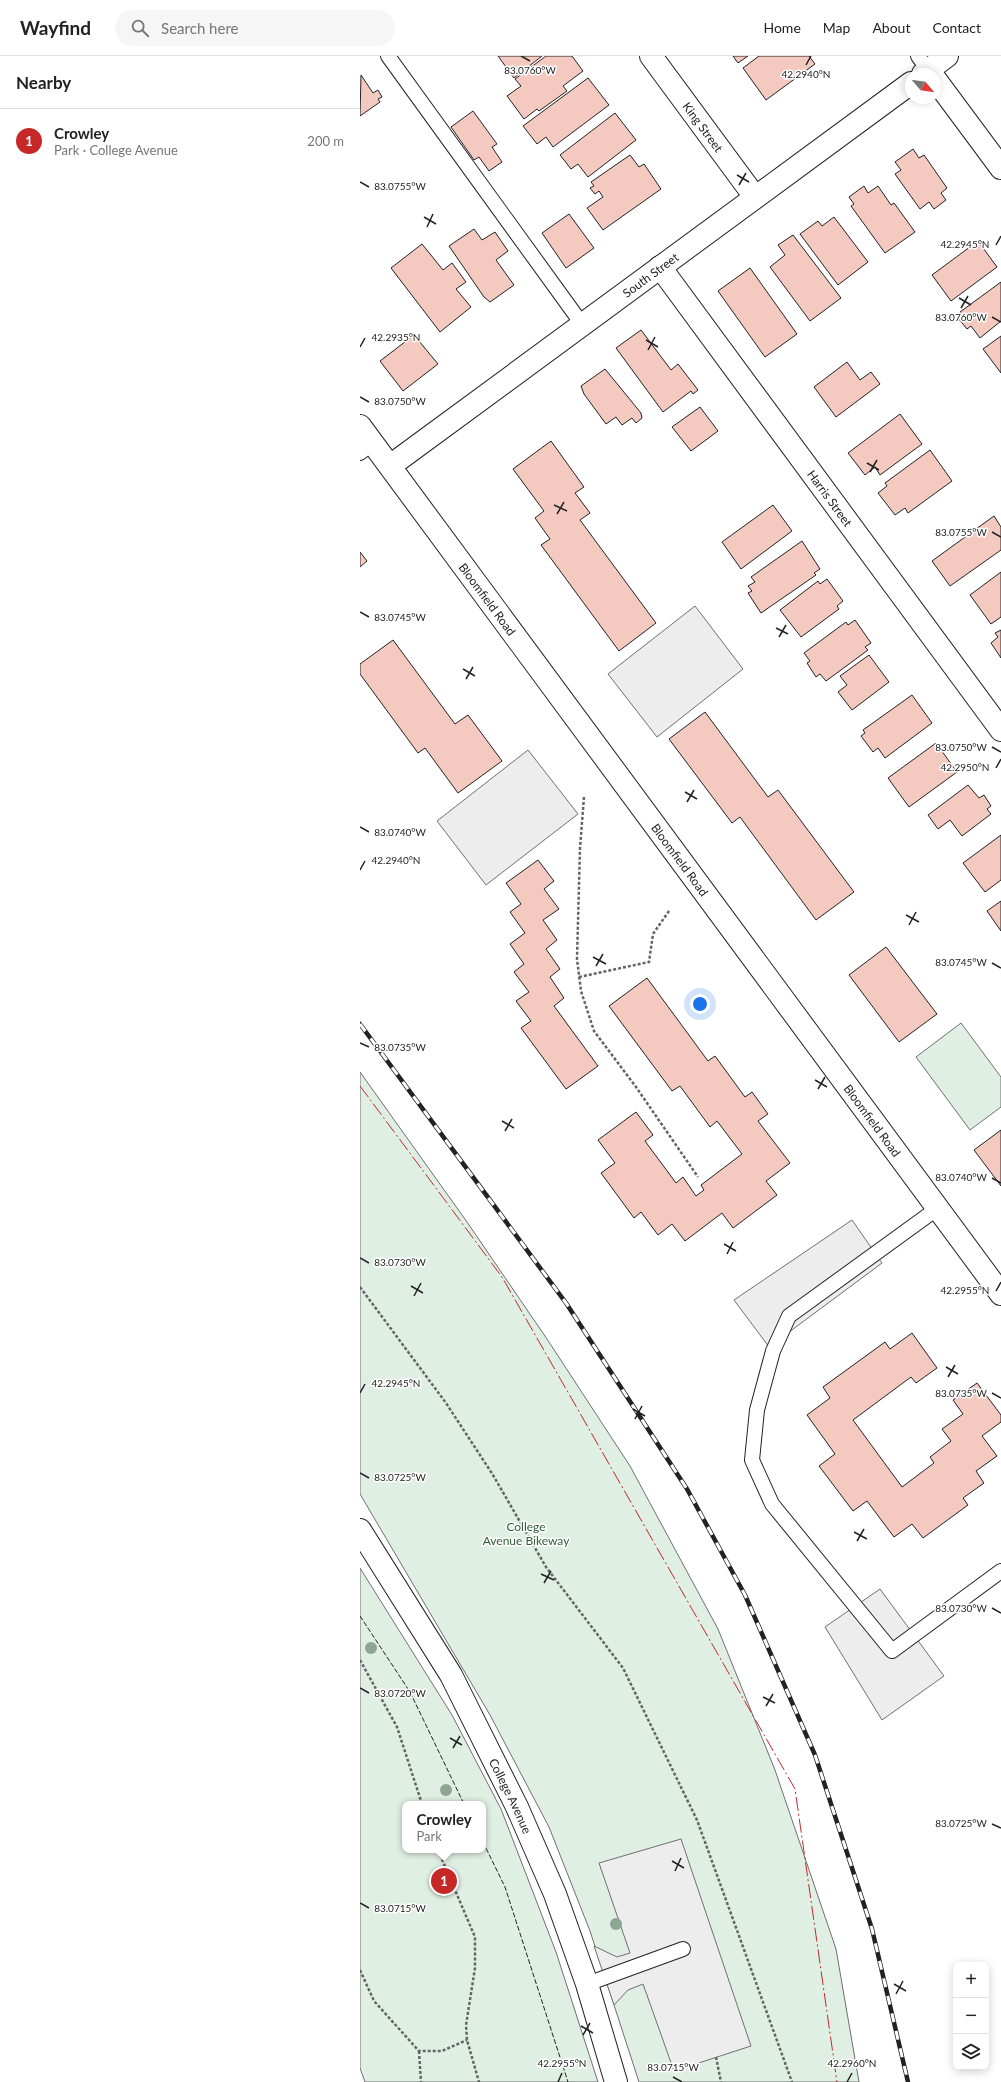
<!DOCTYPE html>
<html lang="en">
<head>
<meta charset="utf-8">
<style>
	body { margin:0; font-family:Lato,sans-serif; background:#f6f6f6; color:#222 }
	.controls { position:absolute; right:12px; bottom:12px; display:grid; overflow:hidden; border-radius:8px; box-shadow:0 2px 10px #0003 }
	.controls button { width:36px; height:36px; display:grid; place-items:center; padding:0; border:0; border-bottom:1px solid #e0e0e0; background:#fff; color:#222; font:20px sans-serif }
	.compass { position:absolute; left:545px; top:12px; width:36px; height:36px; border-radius:50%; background:#fff; box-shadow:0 2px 10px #0003; rotate:119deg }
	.you { position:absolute; left:340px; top:948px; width:14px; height:14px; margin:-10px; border:3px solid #fff; border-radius:50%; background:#1a73e8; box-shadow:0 0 0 6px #1a73e833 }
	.badge { display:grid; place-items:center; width:26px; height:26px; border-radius:50%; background:#c62828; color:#fff; font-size:13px; font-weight:700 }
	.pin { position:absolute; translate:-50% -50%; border:2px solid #fff; box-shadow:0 1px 4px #0006 }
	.popup { position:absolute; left:42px; top:1745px; width:84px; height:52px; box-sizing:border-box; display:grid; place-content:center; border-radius:8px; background:#fff; filter:drop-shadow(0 1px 3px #0005); font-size:13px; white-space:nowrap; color:#767676 }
	.popup b { font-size:15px; color:#222 }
	.popup::after { content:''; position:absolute; left:50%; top:100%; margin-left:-8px; border:8px solid transparent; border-top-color:#fff }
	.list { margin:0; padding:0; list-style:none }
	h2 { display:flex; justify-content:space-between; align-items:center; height:52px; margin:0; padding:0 16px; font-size:17px }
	h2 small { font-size:13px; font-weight:400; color:#767676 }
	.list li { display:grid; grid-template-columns:26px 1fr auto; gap:12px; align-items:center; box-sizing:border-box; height:64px; padding:0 16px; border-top:1px solid #e0e0e0 }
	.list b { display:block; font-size:15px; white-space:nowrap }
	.list p { margin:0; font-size:13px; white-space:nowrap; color:#767676 }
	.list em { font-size:13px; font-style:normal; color:#767676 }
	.icon { flex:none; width:22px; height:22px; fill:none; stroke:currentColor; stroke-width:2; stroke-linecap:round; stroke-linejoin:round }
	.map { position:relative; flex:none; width:641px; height:2026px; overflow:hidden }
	header { display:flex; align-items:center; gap:24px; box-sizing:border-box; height:56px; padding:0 20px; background:#fff; border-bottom:1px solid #e0e0e0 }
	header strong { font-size:19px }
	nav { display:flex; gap:22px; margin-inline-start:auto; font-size:14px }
	.search { width:280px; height:36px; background:#f6f6f6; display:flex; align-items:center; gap:10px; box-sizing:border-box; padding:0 14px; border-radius:22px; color:#767676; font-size:15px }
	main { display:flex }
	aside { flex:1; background:#fff }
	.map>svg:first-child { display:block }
</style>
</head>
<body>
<header>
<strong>Wayfind</strong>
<div class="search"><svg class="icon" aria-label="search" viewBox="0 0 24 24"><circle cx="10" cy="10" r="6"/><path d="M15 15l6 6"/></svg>Search here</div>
<nav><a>Home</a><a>Map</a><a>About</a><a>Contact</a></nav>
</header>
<main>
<aside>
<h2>Nearby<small></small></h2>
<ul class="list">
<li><span class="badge">1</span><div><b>Crowley</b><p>Park · College Avenue</p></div><em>200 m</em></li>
</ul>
</aside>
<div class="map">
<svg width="641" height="2026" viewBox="0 0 641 2026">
	<rect width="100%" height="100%" fill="#fff"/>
	<g fill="#e0efe3" stroke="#6f6f6f" fill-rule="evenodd">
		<path d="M601,967L641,1021V1051L610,1074L556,1001Z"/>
		<path d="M0,1016L107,1166L187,1283L270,1410L358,1573L415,1714L476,1893L499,2026H279L230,1875L189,1771L130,1659L0,1438Z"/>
		<path d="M0,1512L92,1659L141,1753L196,1896L238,2026H5L0,2012ZM45,1748H123V1794H45Z"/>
	</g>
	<g fill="#ededed" stroke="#6f6f6f">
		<path d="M335,550L383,613L297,681L248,618Z"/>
		<path d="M168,694L218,758L126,829L77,765Z"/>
		<path d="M492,1164L522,1207L409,1291L374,1244Z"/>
		<path d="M520,1533L584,1620L522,1664L465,1571Z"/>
		<path d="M321,1783L391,1990L314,2015L283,1928L268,1934L254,1949L234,1890L257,1901L270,1897L239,1807Z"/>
	</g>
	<g fill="#f3c9c0" stroke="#222">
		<path d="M138,0H182L154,22Z"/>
		<path d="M186,0H212L223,15L203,30L207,35L179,55L177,53L164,63L147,40L161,30L155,23Z"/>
		<path d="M373,0H388L378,7Z"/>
		<path d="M399,0H449L455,8L406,44L383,12Z"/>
		<path d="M1,19L13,37L18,34L22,41L18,43L20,46L0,60Z"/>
		<path d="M228,22L249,49L193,91L186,81L177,88L163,70Z"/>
		<path d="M113,55L137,88L132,91L142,106L129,115L119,101L114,104L91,71Z"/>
		<path d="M255,57L276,84L228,121L218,108L211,113L200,99Z"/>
		<path d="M553,93L559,102L564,99L587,132L581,137L586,144L574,153L569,146L560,153L535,118L541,114L535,106Z"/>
		<path d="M270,99L279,111L284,108L301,133L243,174L227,152L243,141L239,135L235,138L230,132L234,130L231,126Z"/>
		<path d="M504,130L508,137L518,130L531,149L534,147L555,176L525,197L491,150L494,148L489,141Z"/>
		<path d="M209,158L234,192L206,212L182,177Z"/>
		<path d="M474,161L508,206L478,229L440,178L458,165L462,170Z"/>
		<path d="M114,173L122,184L135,176L148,195L136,204L154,229L130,246L124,241L89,190Z"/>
		<path d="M433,179L481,242L450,265L410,211L425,199L418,189Z"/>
		<path d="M618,185L637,211L591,245L572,219Z"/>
		<path d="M62,188L83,214L92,207L106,226L96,233L111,251L80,276L31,212Z"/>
		<path d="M390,212L437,278L405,301L358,235Z"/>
		<path d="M641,226V265L620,282L611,270L607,273L598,262L602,259L600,256Z"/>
		<path d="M281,274L311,314L318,308L338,334L333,338L331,335L303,356L256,292Z"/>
		<path d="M54,279L78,308L43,335L20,305Z"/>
		<path d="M641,280V317L623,293Z"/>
		<path d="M487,306L500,324L511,316L520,328L476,361L454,331Z"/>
		<path d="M245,313L281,357L282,362L276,367L272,362L262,369L256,361L246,368L224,338L221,330Z"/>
		<path d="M340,351L358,375L331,395L312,371Z"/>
		<path d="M540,358L562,388L520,419L515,411L505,419L488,397Z"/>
		<path d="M191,385L224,431L215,437L230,457L220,464L296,567L259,595L181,489L190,483L175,462L184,455L153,413Z"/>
		<path d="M570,394L592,425L548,457L545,452L535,459L518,437L527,430L525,427Z"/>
		<path d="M413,449L432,475L381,513L362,486Z"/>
		<path d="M634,460L641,471V494L590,530L572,505Z"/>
		<path d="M442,485L460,513L454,517L456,519L401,557L388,537L392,535L388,530L395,526L391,521Z"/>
		<path d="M0,496L7,505L0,511Z"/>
		<path d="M641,516V561L631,568L610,539Z"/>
		<path d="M467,523L483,545L477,550L479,553L441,581L420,554L458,525L460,528Z"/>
		<path d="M495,564L511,587L505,591L508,594L466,625L460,618L456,621L447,607L450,605L444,597L486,566L488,569Z"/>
		<path d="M641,574V602L631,587L638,581L635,577Z"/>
		<path d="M33,584L95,668L108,659L142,705L98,737L65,692L58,697L0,618V608Z"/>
		<path d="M509,599L529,626L492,654L478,636L487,629L480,620Z"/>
		<path d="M552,639L572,667L525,702L518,692L513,696L501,680L505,677L503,674Z"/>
		<path d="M345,656L408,741L418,734L494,836L456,864L380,761L372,767L309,683Z"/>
		<path d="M576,687L597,716L549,751L528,722Z"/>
		<path d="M608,729L619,742L624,739L631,750L627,753L631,758L602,780L590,764L578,773L568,759Z"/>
		<path d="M641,779V824L625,836L603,807Z"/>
		<path d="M178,804L194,825L184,833L199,853L183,864L197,884L186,893L200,913L190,921L204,942L194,950L238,1010L206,1033L161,972L171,965L156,945L169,936L154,916L164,908L150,888L165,877L150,856L161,848L146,827Z"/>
		<path d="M641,845V875L627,855Z"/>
		<path d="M526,891L577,958L539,986L489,919Z"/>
		<path d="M287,922L348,1005L355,1000L385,1041L392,1036L408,1058L398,1065L430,1107L406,1125L417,1139L373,1172L362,1157L325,1185L312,1168L298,1179L281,1156L274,1162L241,1117L255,1107L238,1084L276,1056L293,1079L285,1085L316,1127L323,1121L336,1140L344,1134L341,1129L382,1098L357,1065L350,1071L320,1030L312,1035L249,950Z"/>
		<path d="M641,1074V1130L614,1094Z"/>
		<path d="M552,1277L577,1312L556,1327L551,1321L493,1364L542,1431L574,1407L570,1401L591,1385L582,1373L603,1358L593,1344L617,1327L641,1359V1366L622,1380L637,1400L616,1415L624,1427L603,1442L608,1449L563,1482L552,1468L534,1481L507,1445L493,1455L459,1410L475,1398L447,1359L470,1342L463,1331L525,1286L530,1293Z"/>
	</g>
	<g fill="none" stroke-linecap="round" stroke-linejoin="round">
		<defs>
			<g id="lane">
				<path d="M28,0L222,268"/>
				<path d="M558,0L568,14"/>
				<path d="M0,397L13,387"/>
				<path d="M578,1152L429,1260L413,1295L397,1354L392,1404L412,1448L532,1595L641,1515"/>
				<path d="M227,1928L323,1893"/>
			</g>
			<g id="street">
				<path id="s1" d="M291,0L395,141"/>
				<path d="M563,18L587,0"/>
				<path d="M575,23L641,112"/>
				<path id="s2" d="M300,211L641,674"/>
				<path id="s3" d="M0,370L641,1238"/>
				<path id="s4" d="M30,410L551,27"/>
			</g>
			<g id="secondary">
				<path id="s5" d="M0,1474L91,1619L157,1751L195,1838L227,1928L256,2026"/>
			</g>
		</defs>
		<use href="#lane" stroke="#222" stroke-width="16"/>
		<use href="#street" stroke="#222" stroke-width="24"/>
		<use href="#secondary" stroke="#222" stroke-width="24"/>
		<g stroke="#646464" stroke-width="2.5" stroke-dasharray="3 2" stroke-linecap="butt">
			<path d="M224,741L220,792L217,903L221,935L234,975L276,1031L338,1121"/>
			<path d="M219,921L289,906L293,878L309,855"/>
			<path d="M0,1231L86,1347L133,1419L186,1511L263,1612L337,1764L432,2026"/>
			<path d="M0,1604L37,1671L62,1748"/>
			<path d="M78,1794L115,1881V1912L106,1969L107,1984L119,2026"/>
			<path d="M0,1914L14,1945L59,1995H82L107,1984"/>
			<path d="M59,1995L61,2026"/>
			<path d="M356,2001L361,2026"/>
		</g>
		<use href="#lane" stroke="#fff" stroke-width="14"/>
		<use href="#street" stroke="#fff" stroke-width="22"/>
		<use href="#secondary" stroke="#fff" stroke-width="22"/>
		<defs>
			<path id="rail" d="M0,968L206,1247L327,1433L385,1539L455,1699L512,1873L548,2026"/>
		</defs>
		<use href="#rail" stroke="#222" stroke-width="4.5"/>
		<use href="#rail" stroke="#fff" stroke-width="3" stroke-dasharray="9" stroke-linecap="butt"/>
		<g stroke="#222" stroke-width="1" stroke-dasharray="5 2" stroke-linecap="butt">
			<path d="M0,1560L50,1636L104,1748"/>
			<path d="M123,1786L145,1831L208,2026"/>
		</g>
		<path stroke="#c62828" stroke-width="1" stroke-dasharray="14 3 2 3" stroke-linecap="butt" d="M0,1030L142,1221L435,1733L477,2026"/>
	</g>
	<g fill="#8da692">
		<circle cx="11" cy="1592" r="6"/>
		<circle cx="86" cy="1734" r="6"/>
		<circle cx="256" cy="1868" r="6"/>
	</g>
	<path fill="none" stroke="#222" stroke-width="1.5" d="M161,0L170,5M446,9L451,0M377,119L389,126M0,126L9,131M379,129L386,117M64,161L76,168M67,171L73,158M636,189L641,180M599,242L611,249M601,252L608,240M632,261L641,266M286,284L298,291M0,291L5,282M288,294L295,281M0,341L9,346M507,407L519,414M510,416L517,404M194,449L207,455M197,458L204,446M632,476L641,481M0,556L9,561M416,572L428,578M419,581L426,569M103,613L115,620M106,623L113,611M632,691L641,696M636,712L641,703M325,736L337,743M327,746L334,734M0,771L9,776M0,814L5,805M546,859L559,866M549,869L556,856M233,901L246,908M632,907L641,912M236,910L243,898M0,987L9,991M455,1024L467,1031M458,1033L465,1021M142,1065L154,1072M145,1075L152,1063M632,1122L641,1127M364,1188L376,1195M367,1198L373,1186M0,1202L9,1207M51,1230L63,1237M636,1235L641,1226M54,1240L61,1227M586,1311L598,1318M588,1321L595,1309M0,1337L5,1328M632,1337L641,1342M273,1353L285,1360M275,1363L282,1350M0,1417L9,1422M494,1476L507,1483M497,1485L504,1473M181,1518L194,1524M184,1527L191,1515M632,1552L641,1557M0,1632L9,1637M403,1641L415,1647M406,1650L413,1638M90,1682L102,1689M93,1692L100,1680M632,1768L641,1772M312,1805L324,1812M315,1815L321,1802M0,1847L9,1852M534,1928L546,1935M536,1938L543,1925M221,1970L233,1977M223,1979L230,1967M313,2021L322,2026M198,2026L202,2017M487,2026L492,2017"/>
	<g text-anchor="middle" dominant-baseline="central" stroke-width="3" stroke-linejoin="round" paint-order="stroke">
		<g font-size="12" fill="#222" stroke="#fff">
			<text stroke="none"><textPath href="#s1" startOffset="88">King Street</textPath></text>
			<text stroke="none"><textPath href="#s4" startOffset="323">South Street</textPath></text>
			<text stroke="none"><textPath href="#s2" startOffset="287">Harris Street</textPath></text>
			<text stroke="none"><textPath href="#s3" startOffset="215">Bloomfield Road</textPath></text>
			<text stroke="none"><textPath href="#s3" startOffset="539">Bloomfield Road</textPath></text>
			<text stroke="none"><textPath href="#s3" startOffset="863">Bloomfield Road</textPath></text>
			<text stroke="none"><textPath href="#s5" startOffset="306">College Avenue</textPath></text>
		</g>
		<g font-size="12" fill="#2f5e38" stroke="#fff">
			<text x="166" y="1470">College<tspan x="166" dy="14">Avenue Bikeway</tspan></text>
		</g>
	</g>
	<g font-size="10" text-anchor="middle" fill="#222" stroke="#fff" stroke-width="3" stroke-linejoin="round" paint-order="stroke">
		<text x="170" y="18">83.0760°W</text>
		<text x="446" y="22">42.2940°N</text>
		<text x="40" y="134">83.0755°W</text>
		<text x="605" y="192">42.2945°N</text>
		<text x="601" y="265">83.0760°W</text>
		<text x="36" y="285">42.2935°N</text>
		<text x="40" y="349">83.0750°W</text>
		<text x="601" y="480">83.0755°W</text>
		<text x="40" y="565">83.0745°W</text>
		<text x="601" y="695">83.0750°W</text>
		<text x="605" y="715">42.2950°N</text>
		<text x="40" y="780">83.0740°W</text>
		<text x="36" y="808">42.2940°N</text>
		<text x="601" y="910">83.0745°W</text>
		<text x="40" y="995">83.0735°W</text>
		<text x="601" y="1125">83.0740°W</text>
		<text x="40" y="1210">83.0730°W</text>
		<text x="605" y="1238">42.2955°N</text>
		<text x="36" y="1331">42.2945°N</text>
		<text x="601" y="1341">83.0735°W</text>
		<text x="40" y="1425">83.0725°W</text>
		<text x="601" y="1556">83.0730°W</text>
		<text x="40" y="1641">83.0720°W</text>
		<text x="601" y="1771">83.0725°W</text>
		<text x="40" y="1856">83.0715°W</text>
		<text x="202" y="2011">42.2955°N</text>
		<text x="492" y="2011">42.2960°N</text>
		<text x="313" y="2015">83.0715°W</text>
	</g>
</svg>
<div class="controls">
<button>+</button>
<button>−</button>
<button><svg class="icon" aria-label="layers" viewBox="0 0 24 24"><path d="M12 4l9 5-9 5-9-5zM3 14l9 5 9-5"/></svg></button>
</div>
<svg class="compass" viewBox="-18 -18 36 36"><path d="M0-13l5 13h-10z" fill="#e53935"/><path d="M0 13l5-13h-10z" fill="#767676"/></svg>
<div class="you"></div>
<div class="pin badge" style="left:84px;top:1825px">1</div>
<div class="popup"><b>Crowley</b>Park</div>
</div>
</main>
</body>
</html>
